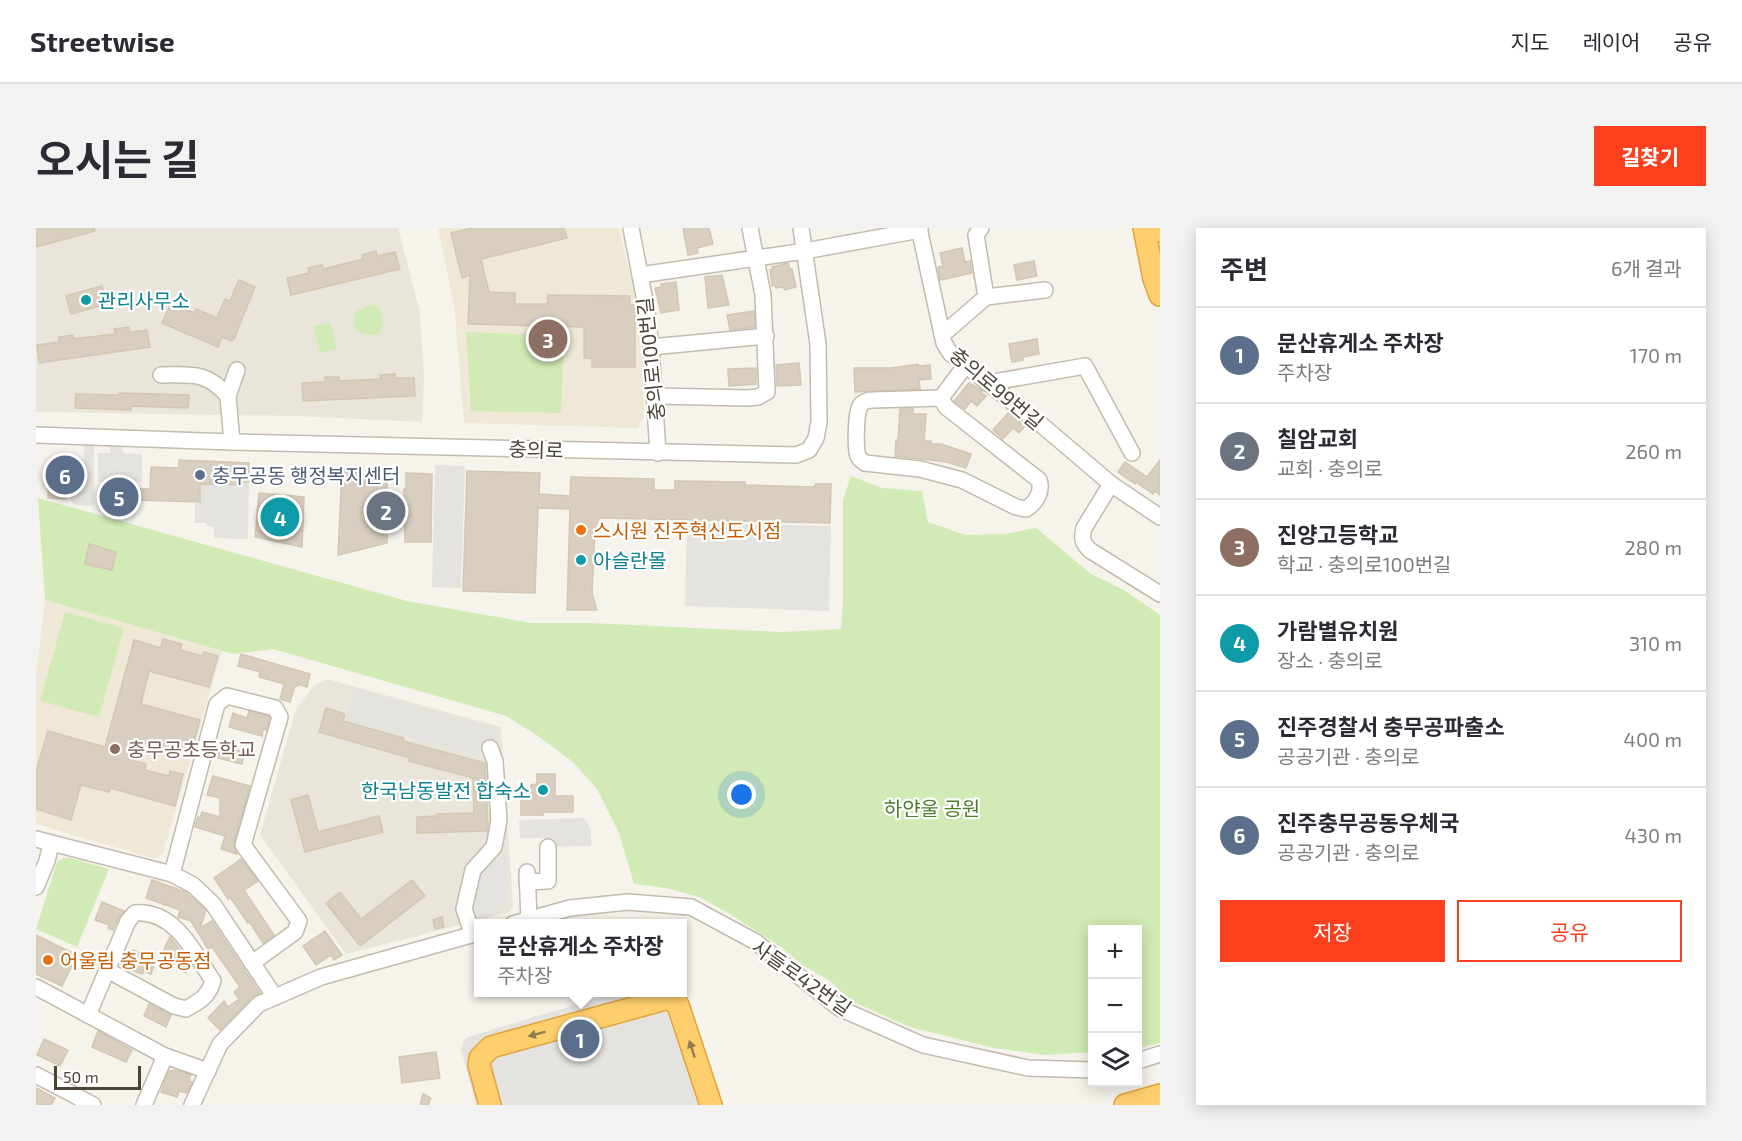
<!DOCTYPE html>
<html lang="ko">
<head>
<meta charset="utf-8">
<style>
	body { margin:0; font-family:"Exo 2","Noto Sans KR",sans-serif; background:#f2f2f3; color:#2b2b33 }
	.controls { position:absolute; right:18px; bottom:18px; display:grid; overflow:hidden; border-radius:0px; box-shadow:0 3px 15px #0003 }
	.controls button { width:54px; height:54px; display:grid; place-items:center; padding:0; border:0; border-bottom:2px solid #e1e1e2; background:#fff; color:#2b2b33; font:30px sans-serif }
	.scale { position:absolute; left:18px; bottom:15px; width:87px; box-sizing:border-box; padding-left:6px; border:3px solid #4b4439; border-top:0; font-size:16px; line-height:21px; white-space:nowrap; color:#4b4439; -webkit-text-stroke:4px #fff; paint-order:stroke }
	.you { position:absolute; left:706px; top:567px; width:21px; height:21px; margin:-15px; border:4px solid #fff; border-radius:50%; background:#1a73e8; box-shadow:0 0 0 9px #1a73e833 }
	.badge { display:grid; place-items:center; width:39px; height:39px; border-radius:50%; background:#fc3f1d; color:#fff; font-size:20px; font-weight:700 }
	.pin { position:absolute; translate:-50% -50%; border:3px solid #fff; box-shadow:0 2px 6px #0006 }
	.popup { position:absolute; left:438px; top:691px; width:213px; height:78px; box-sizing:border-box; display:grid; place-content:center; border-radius:0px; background:#fff; filter:drop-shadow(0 2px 4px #0005); font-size:20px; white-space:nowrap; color:#7c7c81 }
	.popup b { font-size:22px; color:#2b2b33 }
	.popup::after { content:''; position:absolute; left:50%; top:100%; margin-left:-12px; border:12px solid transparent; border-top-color:#fff }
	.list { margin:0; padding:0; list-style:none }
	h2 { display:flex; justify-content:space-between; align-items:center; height:78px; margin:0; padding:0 24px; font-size:26px }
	h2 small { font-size:20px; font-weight:400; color:#7c7c81 }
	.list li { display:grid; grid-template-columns:39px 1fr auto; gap:18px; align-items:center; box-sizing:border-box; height:96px; padding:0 24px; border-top:2px solid #e1e1e2 }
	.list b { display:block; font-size:22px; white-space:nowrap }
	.list p { margin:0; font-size:20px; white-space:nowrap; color:#7c7c81 }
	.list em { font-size:20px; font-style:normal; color:#7c7c81 }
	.actions { display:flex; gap:12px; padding:18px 24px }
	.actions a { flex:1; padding:14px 0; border:2px solid #fc3f1d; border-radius:0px; text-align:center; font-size:21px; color:#fc3f1d }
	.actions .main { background:#fc3f1d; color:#fff }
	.icon { flex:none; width:33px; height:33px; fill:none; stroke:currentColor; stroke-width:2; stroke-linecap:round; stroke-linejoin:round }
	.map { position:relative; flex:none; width:1124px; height:877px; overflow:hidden; border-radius:0px }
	header { display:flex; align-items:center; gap:36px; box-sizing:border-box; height:84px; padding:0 30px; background:#fff; border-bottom:2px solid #e1e1e2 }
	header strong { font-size:28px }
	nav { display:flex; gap:33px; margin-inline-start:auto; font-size:21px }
	.intro { display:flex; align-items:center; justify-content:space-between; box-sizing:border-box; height:144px; padding:0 36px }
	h1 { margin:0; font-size:42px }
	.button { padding:15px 27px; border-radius:0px; background:#fc3f1d; color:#fff; font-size:21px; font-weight:700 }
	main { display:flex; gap:36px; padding:0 36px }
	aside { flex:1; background:#fff; border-radius:0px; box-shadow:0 3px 15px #0003 }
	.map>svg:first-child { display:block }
</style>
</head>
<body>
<header>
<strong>Streetwise</strong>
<nav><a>지도</a><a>레이어</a><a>공유</a></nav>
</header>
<div class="intro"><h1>오시는 길</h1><a class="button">길찾기</a></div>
<main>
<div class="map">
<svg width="1124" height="877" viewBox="0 0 1124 877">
	<rect width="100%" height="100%" fill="#f6f3ec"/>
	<g fill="#eae5da">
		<path d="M0,0H362L384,84L388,149L386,194L260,188L0,184Z"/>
		<path d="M291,451L465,499L477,678L474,684L310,726L224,607L260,481L278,458Z"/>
	</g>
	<g fill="#efe8d6">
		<path d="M402,0H583L599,68L607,145L608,189L602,200L428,195L418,76Z"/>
		<path d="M9,372L186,423L127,625L119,631L0,596V447Z"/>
	</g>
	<g fill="#d2eab5">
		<path d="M336,76L344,80L347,94L344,106L333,107L319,103L318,91L320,83Z"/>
		<path d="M294,94L301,121L284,125L277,98Z"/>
		<path d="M430,104L528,108L525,185L435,183Z"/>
		<path d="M815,248L846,260L886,263L892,294L929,307L969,306L1000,300L1055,346L1088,362L1124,387V815L1102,820V702H1056V824L1010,827L958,820L874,799L815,773L793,752L768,738L745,719L692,685L663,669L630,660L598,656L583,605L561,561L537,534L502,508L470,488L237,421L197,426L9,372L2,270L371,373L495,395H554L745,404L805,401L807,375V272Z"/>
		<path d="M29,384L88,400L63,489L4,473Z"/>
		<path d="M28,630H35L73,641L41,719L0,701L21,634Z"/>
	</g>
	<g fill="#e5e3e0">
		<path d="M48,215L58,216V278L39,277L33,270L32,260H48Z"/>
		<path d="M74,218H86L87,225L106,226V254H62V225H74Z"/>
		<path d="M399,237L429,238L425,360L396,359Z"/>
		<path d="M203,254H213L212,311L178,310V299L171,298L170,295H159V274H164V256L203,257Z"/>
		<path d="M651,295L795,298L793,383L649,378Z"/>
		<path d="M318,461L463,501L462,521L446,519L442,528L309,492Z"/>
		<path d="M548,590L555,601V618L510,619L509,610H484L483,592Z"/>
		<path d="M460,627L470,628L472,681H462V686L440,691L438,672L443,640Z"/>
		<path d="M578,765H644L678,870L683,877H440L425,821L427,814L432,809Z"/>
	</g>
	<g fill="#d8cfc1" stroke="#d3c7b4" stroke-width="1.5">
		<path d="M0,0H58L59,3L0,19Z"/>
		<path d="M436,0H528L531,10L445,31L453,64L479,65V76H511L512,67L594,68V77H599V139H556V130H548V99L432,96L434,47L426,50L415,5Z"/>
		<path d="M647,0H673L677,16L661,20L662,25L652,27Z"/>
		<path d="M926,20L929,34L934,33L936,45L904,52L902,39L907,38L904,25Z"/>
		<path d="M340,23L341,28L359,24L364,41L255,67L251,50L273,45L272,40L286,37L287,41L327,31L326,27Z"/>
		<path d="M998,33L1001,48L981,52L978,37Z"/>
		<path d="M752,35L754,41H756L760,59L749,62L747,59L740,60L739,57L736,58L734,42H736V39Z"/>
		<path d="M686,47L693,77L672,80L669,49Z"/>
		<path d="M203,52L219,59L198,111L195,113L186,109L182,119L126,95L135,75L158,85L160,81L181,90L189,71L194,73Z"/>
		<path d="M640,54L643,82L625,85L619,60L625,59V56Z"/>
		<path d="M66,58L71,76L35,86L30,68Z"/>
		<path d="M718,83L719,99L694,102L691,87Z"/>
		<path d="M93,99V104L111,102L114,119L3,135L1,117L23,114V109L37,107V111L79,106L78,101Z"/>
		<path d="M1001,111L1003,126L987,129V132L976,134L973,116Z"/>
		<path d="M763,135L765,157L741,158L740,137Z"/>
		<path d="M882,136V138L894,137L895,151L883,152L884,161L819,164L818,140H855Z"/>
		<path d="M720,140V156L693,158L692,141Z"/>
		<path d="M359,146V150H378L379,168L267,173L266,155L289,154V149H303V153L345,151L344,147Z"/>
		<path d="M933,155L947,163L945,165L950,168L941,178L935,173L929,181L918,173Z"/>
		<path d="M83,165L153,167L152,180L95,178V182L39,180L40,166L83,167Z"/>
		<path d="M864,181H877V186H890L888,213H895V216H905L935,226L930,240L911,234L859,228L860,212H862Z"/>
		<path d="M973,184L989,198L983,205L977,200L967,211L957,202Z"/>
		<path d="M19,231L46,232L45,258H30V271L12,270L13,236H19Z"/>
		<path d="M143,232L213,235V254H203V257L164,256V274L100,272V277H95V279H75V277H65V260L114,261L115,239L143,240Z"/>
		<path d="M1124,232V267L1119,263L1117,266L1100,254L1099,256L1082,244L1089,234L1111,249Z"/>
		<path d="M306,241L349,252L351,256V315L302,327Z"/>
		<path d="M431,243L504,245L503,266L534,268L535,249L618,251V262H639V253L709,254V257L779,259V256H795L794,295L563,290L559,300L556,365L561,382H531L534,281L502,280L499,365L427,363Z"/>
		<path d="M370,245L396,246L395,314H369L368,261H370Z"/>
		<path d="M223,265L268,269L266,319L219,309Z"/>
		<path d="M53,316L80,324L76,342L49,336Z"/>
		<path d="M127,411L146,416L144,422L166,428L168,424L182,428L173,459L113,443L105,476L164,492L155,525L102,514L97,532L110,536L109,542L133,548L134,543L147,546L139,578L74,560L73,564L45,557L35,592L0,581V543L12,503L69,519L98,412L125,420Z"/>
		<path d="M205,426L274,446L271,459L262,456V458H259L254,474L244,471L248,456L223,449L224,444L202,438Z"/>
		<path d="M290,480L309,486L307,493L368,510L367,513L449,535L452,596L451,603L381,605V589L401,588V586L438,585L437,550L373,533L374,530L283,504Z"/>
		<path d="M213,483L233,488L234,490L230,502L227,501L226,508L193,499L197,485L211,490Z"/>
		<path d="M185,515L197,518L196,521L208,524L206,536L182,530Z"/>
		<path d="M501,546H519V568H537V584H507V587H485V568H495V557L501,556Z"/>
		<path d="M177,548L214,558L198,614V619L201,626L185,621L189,608L159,599L162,589L164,590L166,584L184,589V570L171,567Z"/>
		<path d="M272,567L282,604L343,588L347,604L269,624L255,572Z"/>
		<path d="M205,631L222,653L208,662L238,707L227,715L213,693L212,695L194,669L192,671L178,650Z"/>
		<path d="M116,652L149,664L170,682L164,700L176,693L224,765L216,769L184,802L172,790L188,773L192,779L203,771L198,764L204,759L176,719L172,721L155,693L142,689L144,682L110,670Z"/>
		<path d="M376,652L389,668L324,718L290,675L304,664L325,691Z"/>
		<path d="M66,674L88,683L83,689L77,702L72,700L73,697L59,692Z"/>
		<path d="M406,689L408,699L399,701L397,692Z"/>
		<path d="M289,703L306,727L298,732L295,727L280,737L267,718Z"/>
		<path d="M0,707L41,727L26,758L0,746Z"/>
		<path d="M134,709L155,736L150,745L136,729L133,734L125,727Z"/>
		<path d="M97,722L120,732L115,746L108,743L106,746L90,740Z"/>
		<path d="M113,776L135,787L130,799L108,788Z"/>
		<path d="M62,803L96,822L90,834L56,819Z"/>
		<path d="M8,811L32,822L24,838L1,827Z"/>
		<path d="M400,824L404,850L366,855L363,829Z"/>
		<path d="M139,842L155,847L153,853L156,854L151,865L143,863L141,869L125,864L133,843Z"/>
		<path d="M0,860L19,870L15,877H0Z"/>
		<path d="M387,866L395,870L392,877H384Z"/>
	</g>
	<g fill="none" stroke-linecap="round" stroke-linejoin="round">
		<defs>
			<g id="minor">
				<path d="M595,0L611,84L615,119L622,225"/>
				<path d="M883,0L908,115L914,125L1008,199L1075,256L1124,289"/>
				<path d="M945,0L940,7L950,69"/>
				<path d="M604,47L769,23L884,2"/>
				<path d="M906,107L950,69L1009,62"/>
				<path d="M615,119L730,108"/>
				<path d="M125,147C156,147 170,143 192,168"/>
				<path d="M952,155L1049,138L1096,225"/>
				<path d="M620,168L712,170L722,169L731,164L727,67L714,0"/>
				<path d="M905,170L910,179L1003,252C1007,263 1000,275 990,281L980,279L926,252L884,241L829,235C825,232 824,232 822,228C819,220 820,185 824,178C827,173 832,172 837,172L905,170L929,138"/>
				<path d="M0,207L196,214L760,227L773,222L780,210L783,194L782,116L765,0"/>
				<path d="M196,214L192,168L201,142"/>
				<path d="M1075,256L1048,300C1045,311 1047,316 1055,323L1124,366"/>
				<path d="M0,611L136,646L157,657L177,676L239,769"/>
				<path d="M491,644L493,691"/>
				<path d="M136,646L181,476L191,468L239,480L244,489L207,617L263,693L259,704L216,735"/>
				<path d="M491,654L512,653V619"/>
				<path d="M0,659L11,633L15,615"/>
				<path d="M477,696L534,680L592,674L655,679L720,714L803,780L887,817L992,840L1056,842"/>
				<path d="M437,707L428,681L437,642L458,619L463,592L459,533L454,520"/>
				<path d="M0,759L129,828L172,843"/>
				<path d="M52,787L92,693L99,685C139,682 158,724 177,753C172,769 164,773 150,781L138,778L71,742"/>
				<path d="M1102,833L1124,826"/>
				<path d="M0,847L57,877"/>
				<path d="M108,877L129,828"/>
				<path d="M156,877L184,816L223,776L285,749L442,705"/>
			</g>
			<g id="highway">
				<path d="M1108,0L1118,51L1124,67"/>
				<path d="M1124,0V3"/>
				<path d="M454,877L443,837L444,830L455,819L633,770L642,777L675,877"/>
				<path d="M1089,877L1124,867"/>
			</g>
		</defs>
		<use href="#minor" stroke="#c2bbae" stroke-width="18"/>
		<use href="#highway" stroke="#e0a43c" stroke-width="24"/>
		<use href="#minor" stroke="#fff" stroke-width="15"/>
		<use href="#highway" stroke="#ffcf6e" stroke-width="21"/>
	</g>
	<defs><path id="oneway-solid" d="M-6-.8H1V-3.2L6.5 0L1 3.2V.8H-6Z" transform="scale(1.5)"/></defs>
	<g fill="#937c4e">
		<use href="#oneway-solid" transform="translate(501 806) rotate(165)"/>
		<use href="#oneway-solid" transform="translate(656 821) rotate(-108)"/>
	</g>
	<g fill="#0f9aa8" stroke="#fff" stroke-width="2">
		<circle cx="50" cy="72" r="6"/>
		<circle cx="545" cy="332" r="6"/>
		<circle cx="507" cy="562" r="6"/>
	</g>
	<circle fill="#5c6f8a" stroke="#fff" stroke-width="2" cx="164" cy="247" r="6"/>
	<g fill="#e8710a" stroke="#fff" stroke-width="2">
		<circle cx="545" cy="302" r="6"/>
		<circle cx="12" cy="732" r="6"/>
	</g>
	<circle fill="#8d6e63" stroke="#fff" stroke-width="2" cx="79" cy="521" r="6"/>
	<g text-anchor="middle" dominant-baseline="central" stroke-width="4.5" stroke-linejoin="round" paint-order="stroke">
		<g font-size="20" fill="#0d838f" stroke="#fff" text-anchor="start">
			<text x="62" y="72">관리사무소</text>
			<text x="557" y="332">아슬란몰</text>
			<text x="495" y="562" text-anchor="end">한국남동발전 합숙소</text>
		</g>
		<g font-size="20" fill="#4b4439" stroke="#fff">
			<text transform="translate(614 131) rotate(-96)">충의로100번길</text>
			<text transform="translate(961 160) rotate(40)">충의로99번길</text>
			<text transform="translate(500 221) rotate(2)">충의로</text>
			<text transform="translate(766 749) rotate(35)">사들로42번길</text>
		</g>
		<g font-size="20" fill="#4e5e75" stroke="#fff" text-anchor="start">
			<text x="176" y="247">충무공동 행정복지센터</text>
		</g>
		<g font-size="20" fill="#c56008" stroke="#fff" text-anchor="start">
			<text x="557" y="302">스시원 진주혁신도시점</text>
			<text x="24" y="732">어울림 충무공동점</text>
		</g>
		<g font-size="20" fill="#785e54" stroke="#fff" text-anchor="start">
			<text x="91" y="521">충무공초등학교</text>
		</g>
		<g font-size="20" fill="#4a7f2a" stroke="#fff">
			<text x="896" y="580">하얀울 공원</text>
		</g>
	</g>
</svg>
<div class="controls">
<button>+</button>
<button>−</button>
<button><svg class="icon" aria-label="layers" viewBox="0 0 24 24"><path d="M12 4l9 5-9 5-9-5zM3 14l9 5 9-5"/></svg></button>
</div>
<div class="scale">50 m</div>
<div class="you"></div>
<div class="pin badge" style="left:544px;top:811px;background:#5c6f8a">1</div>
<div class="popup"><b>문산휴게소 주차장</b>주차장</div>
<div class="pin badge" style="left:350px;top:283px;background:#6b7280">2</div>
<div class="pin badge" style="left:512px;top:111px;background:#8d6e63">3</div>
<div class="pin badge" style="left:244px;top:289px;background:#0f9aa8">4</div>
<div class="pin badge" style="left:83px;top:269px;background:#5c6f8a">5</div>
<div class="pin badge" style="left:29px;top:247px;background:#5c6f8a">6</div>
</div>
<aside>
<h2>주변<small>6개 결과</small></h2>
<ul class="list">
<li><span class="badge" style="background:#5c6f8a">1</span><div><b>문산휴게소 주차장</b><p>주차장</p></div><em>170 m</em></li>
<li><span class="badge" style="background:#6b7280">2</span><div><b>칠암교회</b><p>교회 · 충의로</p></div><em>260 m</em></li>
<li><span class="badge" style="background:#8d6e63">3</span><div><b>진양고등학교</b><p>학교 · 충의로100번길</p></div><em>280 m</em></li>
<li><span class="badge" style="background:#0f9aa8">4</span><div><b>가람별유치원</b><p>장소 · 충의로</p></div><em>310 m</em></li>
<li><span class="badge" style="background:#5c6f8a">5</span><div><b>진주경찰서 충무공파출소</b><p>공공기관 · 충의로</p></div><em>400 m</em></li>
<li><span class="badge" style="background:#5c6f8a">6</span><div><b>진주충무공동우체국</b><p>공공기관 · 충의로</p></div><em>430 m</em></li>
</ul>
<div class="actions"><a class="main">저장</a><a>공유</a></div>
</aside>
</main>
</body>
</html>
